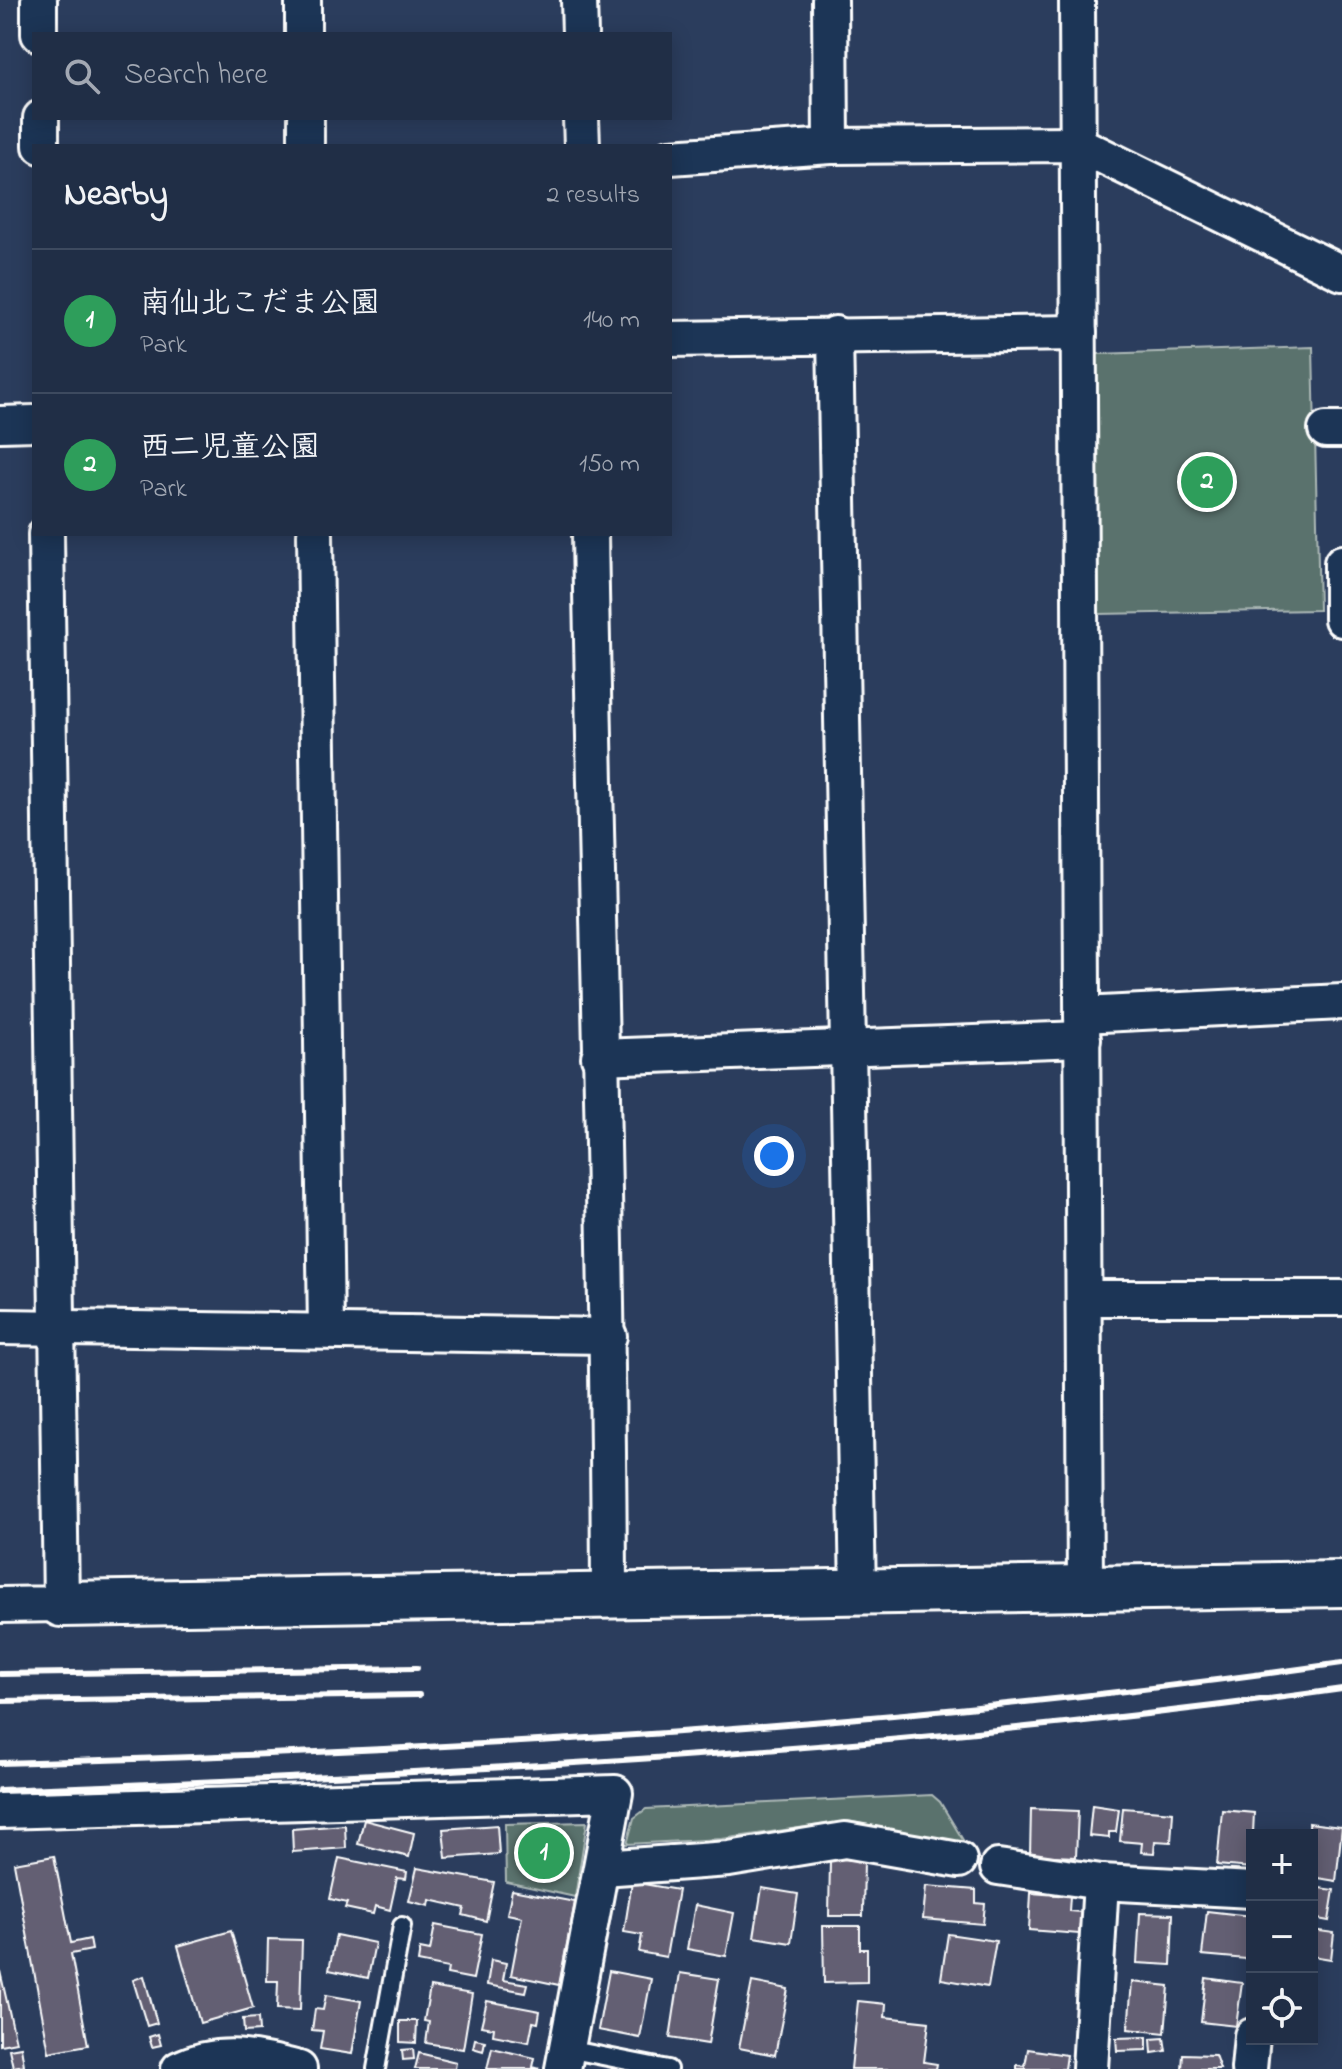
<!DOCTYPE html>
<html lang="en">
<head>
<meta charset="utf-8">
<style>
	body { margin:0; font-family:"Indie Flower","Klee One",sans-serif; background:#2d3a51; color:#f1f3f6 }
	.controls { position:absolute; right:24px; bottom:24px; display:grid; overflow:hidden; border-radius:0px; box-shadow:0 4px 20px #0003 }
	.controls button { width:72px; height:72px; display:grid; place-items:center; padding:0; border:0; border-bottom:2px solid #3d4a5f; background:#202e46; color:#f1f3f6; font:40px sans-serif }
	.you { position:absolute; left:774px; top:1156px; width:28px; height:28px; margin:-20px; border:6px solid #fff; border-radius:50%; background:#1a73e8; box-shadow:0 0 0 12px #1a73e833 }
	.badge { display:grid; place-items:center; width:52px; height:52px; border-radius:50%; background:#ff9aa2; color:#fff; font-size:26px; font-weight:700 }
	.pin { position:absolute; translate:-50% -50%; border:4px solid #fff; box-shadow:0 2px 8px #0006 }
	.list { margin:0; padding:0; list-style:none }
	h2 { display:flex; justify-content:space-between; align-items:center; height:104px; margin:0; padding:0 32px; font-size:34px }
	h2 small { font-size:26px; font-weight:400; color:#a2a8b3 }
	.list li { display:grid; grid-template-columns:52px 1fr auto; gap:24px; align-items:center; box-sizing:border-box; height:144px; padding:0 32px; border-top:2px solid #3d4a5f }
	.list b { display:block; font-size:30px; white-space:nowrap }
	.list p { margin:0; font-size:26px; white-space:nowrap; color:#a2a8b3 }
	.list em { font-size:26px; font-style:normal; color:#a2a8b3 }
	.icon { flex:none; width:44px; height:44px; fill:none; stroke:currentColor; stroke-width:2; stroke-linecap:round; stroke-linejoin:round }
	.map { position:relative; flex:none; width:1342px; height:2069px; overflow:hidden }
	.search { position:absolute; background:#202e46; box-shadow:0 4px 20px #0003; left:32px; top:32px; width:640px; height:88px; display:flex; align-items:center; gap:20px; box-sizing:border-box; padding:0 28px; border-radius:0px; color:#a2a8b3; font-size:30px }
	.panel { position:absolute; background:#202e46; box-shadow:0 4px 20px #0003; left:32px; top:144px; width:640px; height:392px; border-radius:0px }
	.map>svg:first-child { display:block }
</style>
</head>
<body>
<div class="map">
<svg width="1342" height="2069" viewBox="0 0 1342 2069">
	<rect width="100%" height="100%" fill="#2b3d5d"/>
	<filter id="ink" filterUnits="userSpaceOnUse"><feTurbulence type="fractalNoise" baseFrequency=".0125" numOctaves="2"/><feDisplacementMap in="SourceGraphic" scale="16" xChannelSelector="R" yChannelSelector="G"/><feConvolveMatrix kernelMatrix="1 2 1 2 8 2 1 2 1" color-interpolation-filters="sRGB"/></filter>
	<g filter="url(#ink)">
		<g fill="#5a726d" stroke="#acb8b6" stroke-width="2">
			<path d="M1313,347L1319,610L1098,614L1097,354Z"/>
			<path d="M932,1795L940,1802L966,1845L848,1821L722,1839L627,1844L634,1818L646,1809Z"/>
			<path d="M587,1822L575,1897L506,1882L505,1824Z"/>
		</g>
		<g fill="#635e73" stroke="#fff" stroke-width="2">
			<path d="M1092,1805L1119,1809L1116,1832H1109V1838L1089,1836Z"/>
			<path d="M1123,1808L1173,1812L1171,1842L1155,1841L1154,1853L1141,1852L1142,1843L1120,1841Z"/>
			<path d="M1031,1809L1078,1811L1076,1857L1030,1855Z"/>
			<path d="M1222,1810L1254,1813L1253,1833L1265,1834L1252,1835V1868L1217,1865Z"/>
			<path d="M364,1820L414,1833L409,1857L358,1844Z"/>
			<path d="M1309,1823L1342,1827L1336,1881L1312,1877Z"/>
			<path d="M345,1825L346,1848L293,1852L292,1829Z"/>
			<path d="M497,1825L499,1854L446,1858L443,1829Z"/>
			<path d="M54,1856L71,1943L90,1939L92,1950L71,1954L88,2045L49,2052L14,1863Z"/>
			<path d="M339,1858L407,1872L406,1879L397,1878L390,1910L375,1906L373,1914L345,1908L347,1903L330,1899Z"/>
			<path d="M830,1859H864L863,1916H829Z"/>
			<path d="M417,1868L494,1882L486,1921L463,1915L465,1908L430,1900L429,1906L409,1901Z"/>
			<path d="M632,1882L678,1890L666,1957L639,1952L642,1935L624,1932Z"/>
			<path d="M926,1886L976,1890V1903L985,1904L983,1924L923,1919Z"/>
			<path d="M1312,1887L1334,1890L1329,1921L1312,1918Z"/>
			<path d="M762,1888L798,1894L791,1943L754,1937Z"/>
			<path d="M512,1890L575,1902L559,1985L511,1975L522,1917L507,1914Z"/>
			<path d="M1031,1893L1070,1896L1069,1911L1081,1912L1079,1934L1029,1930Z"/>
			<path d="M695,1905L734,1913L726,1956L687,1949Z"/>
			<path d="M1207,1911L1250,1916L1246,1959L1202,1955Z"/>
			<path d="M1140,1913L1173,1914L1171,1965L1137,1963Z"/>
			<path d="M435,1925L482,1934L473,1979L447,1974L448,1968L418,1962L420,1949L430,1951Z"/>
			<path d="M823,1926H860V1949H867V1982L824,1983Z"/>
			<path d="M1312,1930L1334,1933L1331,1959L1312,1956Z"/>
			<path d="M231,1931L253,2008L200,2023L178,1946Z"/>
			<path d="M948,1934L996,1941L988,1987L941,1979Z"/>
			<path d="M336,1935L375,1943L368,1978L329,1970Z"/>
			<path d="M268,1939L302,1940L300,2010L277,2009L278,1981H267Z"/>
			<path d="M491,1960L506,1963L503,1980L528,1984L526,1992L487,1985Z"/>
			<path d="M0,1971L16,2042L0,2045Z"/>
			<path d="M609,1971L651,1979L640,2038L598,2030Z"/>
			<path d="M680,1973L719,1979L708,2044L670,2038Z"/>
			<path d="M144,1976L157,2023L147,2026L133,1980Z"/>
			<path d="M1206,1978L1242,1983L1236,2026L1201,2022Z"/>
			<path d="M752,1982L788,1989L775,2055L739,2048Z"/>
			<path d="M1132,1982L1169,1986L1165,2033L1128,2029Z"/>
			<path d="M430,1987L472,1994L463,2049L426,2043L429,2022L424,2021Z"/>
			<path d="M326,1995L361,2001L352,2054L320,2049L323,2031L312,2030L315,2009L323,2010Z"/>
			<path d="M487,2001L540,2011L538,2023L533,2022L529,2042L493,2035L494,2028L481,2026Z"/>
			<path d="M858,2001L886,2004L885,2017L929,2022L924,2062L937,2064L936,2069H851Z"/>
			<path d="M258,2018L259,2031L244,2032L243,2019Z"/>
			<path d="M400,2021H417L416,2043L400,2042Z"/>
			<path d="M158,2034L161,2045L152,2047L149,2037Z"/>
			<path d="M1147,2037V2050L1117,2051L1116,2038Z"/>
			<path d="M1164,2038L1166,2051L1152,2053L1151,2039Z"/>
			<path d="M475,2039L485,2041L483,2051L473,2048Z"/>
			<path d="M21,2047L24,2065L13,2067L9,2049Z"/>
			<path d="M492,2048L535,2058L533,2067L540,2069H487Z"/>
			<path d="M413,2049L414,2059L403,2060L402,2050Z"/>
			<path d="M1028,2049L1067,2055L1065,2069H1017V2065L1025,2066Z"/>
			<path d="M419,2053L456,2062L455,2069H415Z"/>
			<path d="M1183,2054L1215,2055L1220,2069H1182Z"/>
		</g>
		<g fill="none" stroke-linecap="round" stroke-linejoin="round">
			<defs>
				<g id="lane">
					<path d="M567,2049L668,2069"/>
					<path d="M376,2069L402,1926"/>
				</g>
				<g id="street">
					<path d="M39,0V34"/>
					<path d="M303,0V34"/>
					<path d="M579,0L580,34"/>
					<path d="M830,0L831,146"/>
					<path d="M1077,0L1085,1590"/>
					<path d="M41,118V146"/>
					<path d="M306,118V146"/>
					<path d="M581,118L582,146"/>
					<path d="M670,157L831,146L1078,144L1342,273"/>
					<path d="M835,334L858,1594"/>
					<path d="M670,339L1079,333"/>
					<path d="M0,424L34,423"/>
					<path d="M1326,430H1342"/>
					<path d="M315,534L326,1331"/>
					<path d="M590,534C596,889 608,1243 609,1598"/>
					<path d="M1342,563V619"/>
					<path d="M1082,1015L1342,1002"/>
					<path d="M599,1057L1083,1039"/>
					<path d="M1084,1298H1342"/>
					<path d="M0,1327L609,1336"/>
					<path d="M0,1605L61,1604L46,534"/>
					<path d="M0,1811L615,1793L563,2069"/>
					<path d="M998,1867L1101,1882L1252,1890"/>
					<path d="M602,1868L729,1859L845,1840L959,1860"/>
					<path d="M179,2069C220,2049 257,2058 299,2069"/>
					<path d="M1090,2069L1101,1882"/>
					<path d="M1249,2069L1252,2036"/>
				</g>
				<path id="secondary" d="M61,1604L1342,1584"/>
			</defs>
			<use href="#lane" stroke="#fff" stroke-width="22"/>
			<use href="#street" stroke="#fff" stroke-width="40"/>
			<use href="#secondary" stroke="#fff" stroke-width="50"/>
			<use href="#lane" stroke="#1d3557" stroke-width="16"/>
			<use href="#street" stroke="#1d3557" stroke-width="34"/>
			<use href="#secondary" stroke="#1d3557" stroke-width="44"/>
			<g stroke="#fff" stroke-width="6">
				<path d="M0,1674L417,1668"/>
				<path d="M0,1701L419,1695"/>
				<path d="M0,1763C448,1751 898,1727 1342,1663"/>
				<path d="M0,1790C448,1773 898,1752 1342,1689"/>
			</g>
		</g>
	</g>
</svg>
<div class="controls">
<button>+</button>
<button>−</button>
<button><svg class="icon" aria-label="locate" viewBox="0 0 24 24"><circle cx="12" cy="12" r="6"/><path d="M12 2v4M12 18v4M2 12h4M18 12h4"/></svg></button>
</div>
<div class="you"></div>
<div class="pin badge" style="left:544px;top:1853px;background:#2e9e5b">1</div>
<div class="pin badge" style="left:1207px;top:482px;background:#2e9e5b">2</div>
<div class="search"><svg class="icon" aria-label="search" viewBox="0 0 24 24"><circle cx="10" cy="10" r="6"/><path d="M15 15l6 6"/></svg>Search here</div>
<section class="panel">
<h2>Nearby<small>2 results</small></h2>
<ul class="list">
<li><span class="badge" style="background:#2e9e5b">1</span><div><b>南仙北こだま公園</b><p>Park</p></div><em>140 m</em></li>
<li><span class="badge" style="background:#2e9e5b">2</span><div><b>西二児童公園</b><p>Park</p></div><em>150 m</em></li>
</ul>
</section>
</div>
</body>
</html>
